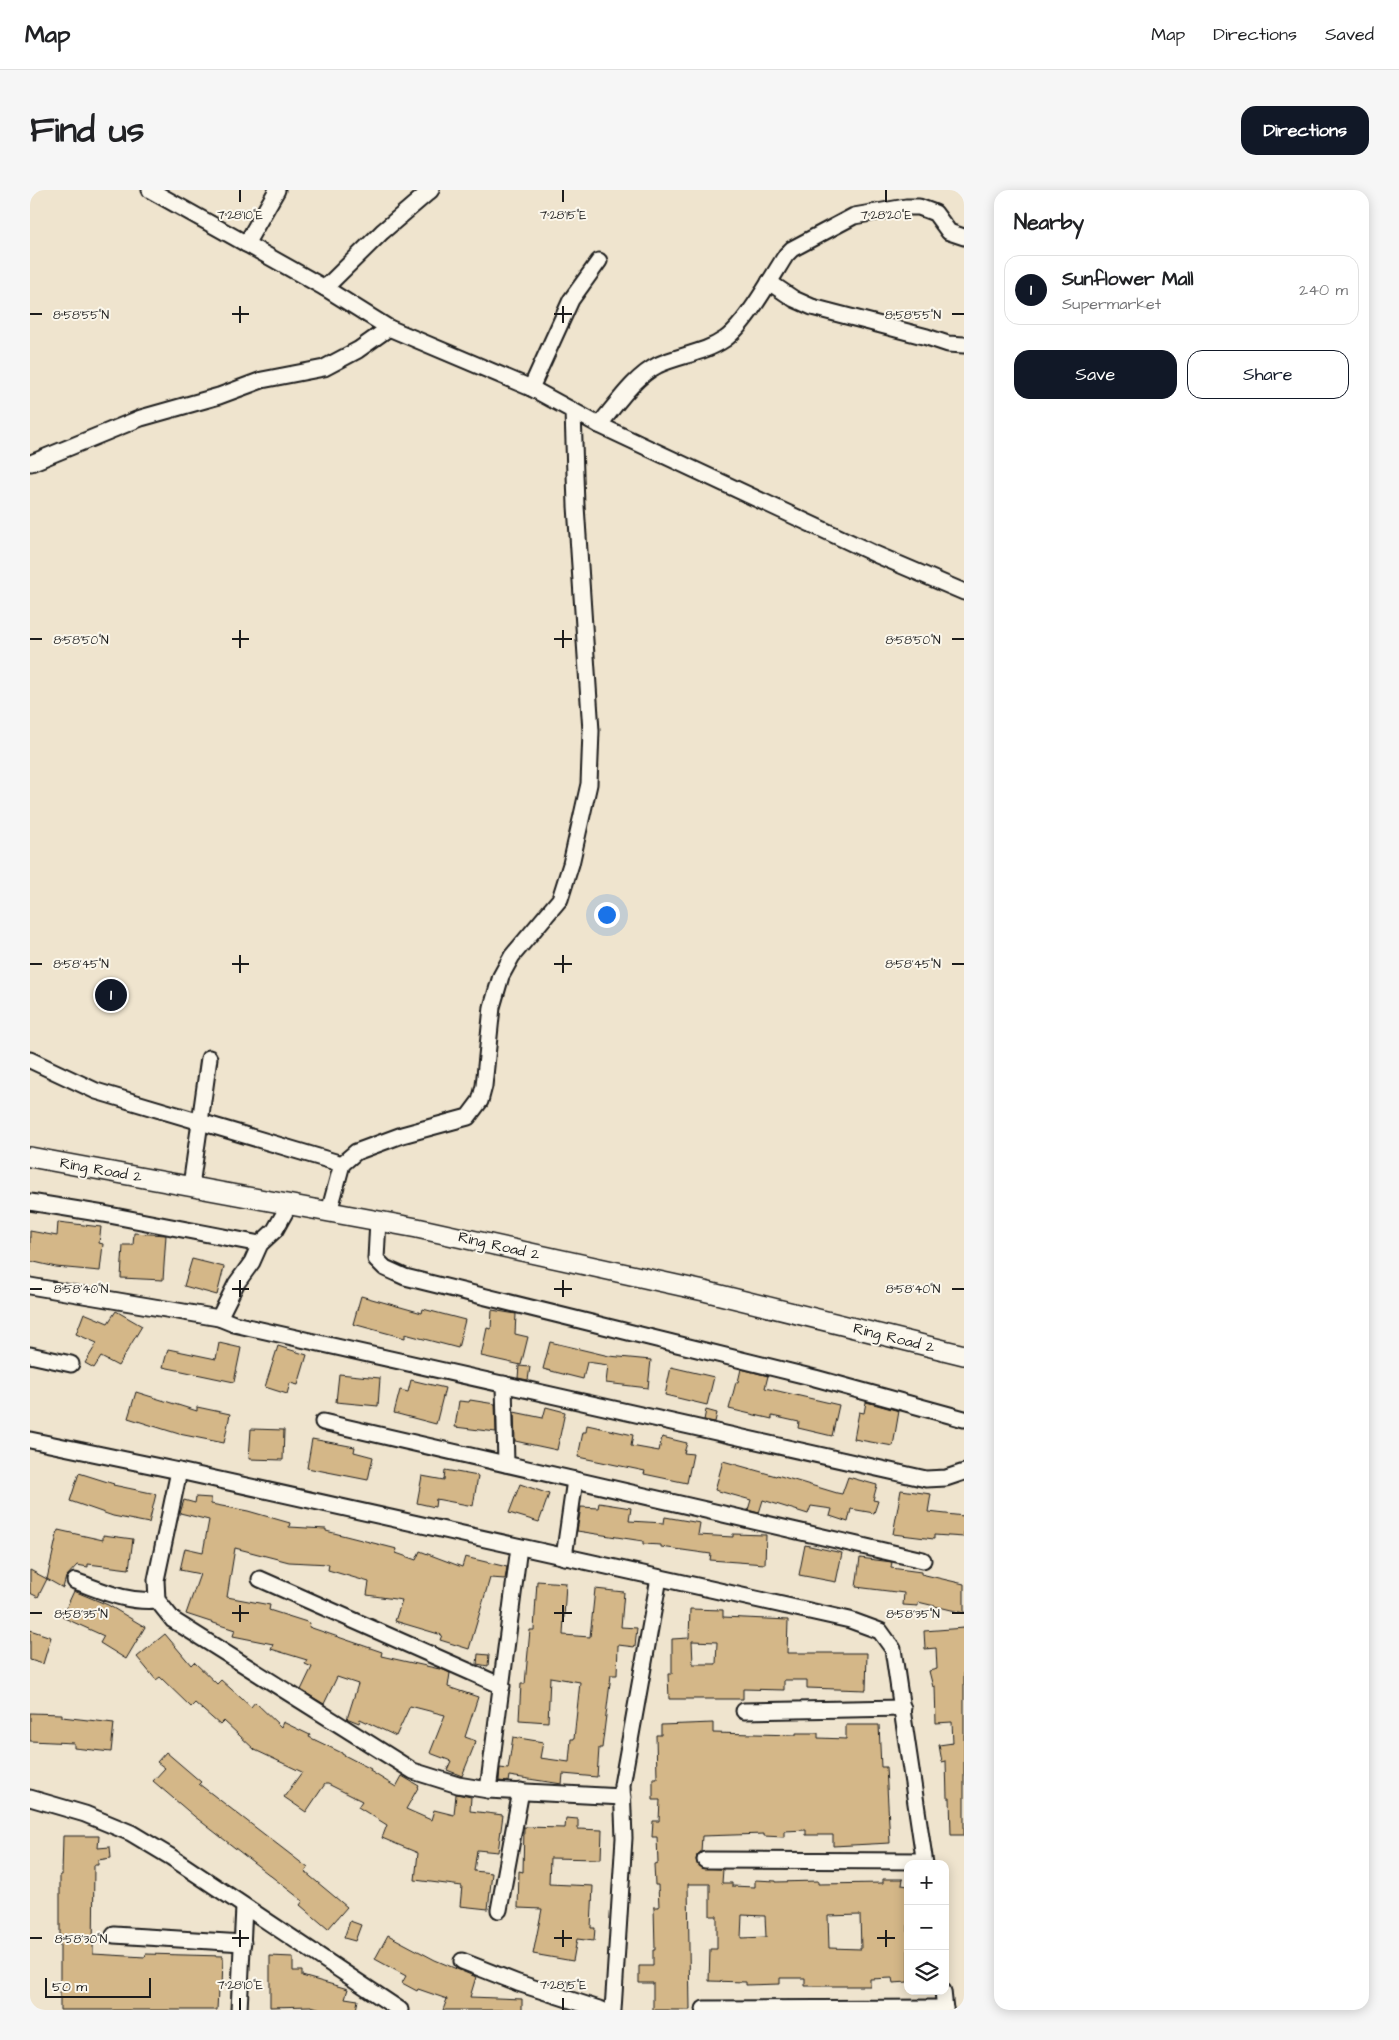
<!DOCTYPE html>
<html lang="en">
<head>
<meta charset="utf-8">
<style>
	body { margin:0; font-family:"Architects Daughter",sans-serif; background:#f6f6f6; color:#202124 }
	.controls { position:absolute; right:15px; bottom:15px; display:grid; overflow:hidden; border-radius:10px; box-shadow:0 2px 12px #0003 }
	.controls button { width:45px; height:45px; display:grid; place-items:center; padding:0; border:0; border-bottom:1px solid #e0e0e0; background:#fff; color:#202124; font:25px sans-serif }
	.scale { position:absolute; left:15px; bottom:12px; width:106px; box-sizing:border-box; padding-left:5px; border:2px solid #1c1c1c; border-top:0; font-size:14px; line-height:18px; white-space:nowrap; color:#1c1c1c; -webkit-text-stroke:4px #fbf7ec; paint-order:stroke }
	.you { position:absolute; left:576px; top:724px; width:18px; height:18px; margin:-12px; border:4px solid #fff; border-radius:50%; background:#1a73e8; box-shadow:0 0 0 8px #1a73e833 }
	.badge { display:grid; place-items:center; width:32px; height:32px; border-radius:50%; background:#111827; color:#fff; font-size:16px; font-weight:700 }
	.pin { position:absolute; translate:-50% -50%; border:2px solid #fff; box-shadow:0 1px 5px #0006 }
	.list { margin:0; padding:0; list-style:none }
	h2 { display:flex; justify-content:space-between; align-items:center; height:65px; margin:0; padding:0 20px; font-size:21px }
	h2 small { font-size:16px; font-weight:400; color:#757577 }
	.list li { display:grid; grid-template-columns:32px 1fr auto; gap:15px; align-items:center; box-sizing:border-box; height:70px; margin:0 10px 10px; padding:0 10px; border:1px solid #e0e0e0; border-radius:15px }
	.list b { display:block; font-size:19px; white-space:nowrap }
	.list p { margin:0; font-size:16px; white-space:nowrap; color:#757577 }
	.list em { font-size:16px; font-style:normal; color:#757577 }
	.actions { display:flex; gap:10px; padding:15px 20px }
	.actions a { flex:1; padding:11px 0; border:1px solid #111827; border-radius:15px; text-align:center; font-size:18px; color:#111827 }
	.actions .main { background:#111827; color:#fff }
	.icon { flex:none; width:28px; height:28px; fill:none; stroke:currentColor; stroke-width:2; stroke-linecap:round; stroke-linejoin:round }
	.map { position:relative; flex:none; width:934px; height:1820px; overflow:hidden; border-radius:15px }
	header { display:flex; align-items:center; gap:30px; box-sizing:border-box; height:70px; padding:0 25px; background:#fff; border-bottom:1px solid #e0e0e0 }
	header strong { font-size:24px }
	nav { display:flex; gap:28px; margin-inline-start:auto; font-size:18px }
	.intro { display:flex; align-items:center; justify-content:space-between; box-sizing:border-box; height:120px; padding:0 30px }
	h1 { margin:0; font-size:35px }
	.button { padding:12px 22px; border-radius:15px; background:#111827; color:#fff; font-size:18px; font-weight:700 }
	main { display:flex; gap:30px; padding:0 30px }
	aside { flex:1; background:#fff; border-radius:15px; box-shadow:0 2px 12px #0003 }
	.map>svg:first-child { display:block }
</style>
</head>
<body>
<header>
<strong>Map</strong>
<nav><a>Map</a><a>Directions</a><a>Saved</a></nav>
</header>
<div class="intro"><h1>Find us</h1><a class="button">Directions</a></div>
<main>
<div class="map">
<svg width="934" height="1820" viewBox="0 0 934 1820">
	<rect width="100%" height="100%" fill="#efe4ce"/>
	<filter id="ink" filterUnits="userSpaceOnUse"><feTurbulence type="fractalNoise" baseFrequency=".02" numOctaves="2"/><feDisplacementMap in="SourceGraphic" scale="10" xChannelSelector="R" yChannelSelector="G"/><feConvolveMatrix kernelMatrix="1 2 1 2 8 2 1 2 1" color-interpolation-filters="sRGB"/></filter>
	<g filter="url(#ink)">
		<g fill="#d4b788" stroke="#1c1c1c" fill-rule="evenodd">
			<path d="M28,1032L71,1037L69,1053L73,1054L70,1081L26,1077L0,1071V1041L27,1046Z"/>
			<path d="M104,1043L136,1045L133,1090L91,1088L93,1055H103Z"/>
			<path d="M162,1069L194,1077L187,1105L154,1096Z"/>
			<path d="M331,1106L392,1123L393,1119L435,1130L428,1158L375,1144V1148L323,1134Z"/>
			<path d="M462,1120L486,1124L485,1144L498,1147L491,1175L451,1166L457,1138L461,1139Z"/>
			<path d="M86,1121L112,1136L88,1176L71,1167L64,1178L55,1173L67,1153L46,1144L54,1123L78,1133Z"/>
			<path d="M520,1152L579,1166L621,1170L618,1198L576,1193L578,1175L557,1172L553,1189L513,1179Z"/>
			<path d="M189,1153L211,1158L204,1192L133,1177L138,1159L186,1169Z"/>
			<path d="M248,1156L277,1165L268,1195L260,1193L257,1204L235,1197Z"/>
			<path d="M489,1176L500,1177L498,1190L488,1188Z"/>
			<path d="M641,1177L684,1187L677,1215L635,1205Z"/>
			<path d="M711,1179L738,1186L735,1198L809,1215L802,1246L768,1238L769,1232L742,1226V1229L699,1219L706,1192H708Z"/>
			<path d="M309,1184L350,1188L348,1216L306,1212Z"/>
			<path d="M381,1190L415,1198L406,1234L364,1223L370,1200L378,1202Z"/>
			<path d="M106,1202L167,1221V1217L200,1224L194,1253L149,1244L98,1228Z"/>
			<path d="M440,1210L465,1214L466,1242L425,1237L429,1211L439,1212Z"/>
			<path d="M836,1212L869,1221L863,1256L824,1249L829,1222L834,1223Z"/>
			<path d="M516,1217L535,1222L527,1260L485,1251L484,1222L513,1228Z"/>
			<path d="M676,1220L687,1223L685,1232L674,1230Z"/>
			<path d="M557,1235L603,1245L601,1256L629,1261L632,1247L657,1253L654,1263L663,1264L657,1293L614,1284L615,1281L548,1267L553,1242H556Z"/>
			<path d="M221,1239L254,1240L253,1270L219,1269Z"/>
			<path d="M282,1249L325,1257L324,1262L343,1267L338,1290L277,1278Z"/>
			<path d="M693,1271L746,1286L747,1285L807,1303L812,1304L818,1287L847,1295L843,1310L848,1311L844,1323L821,1319L818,1332L800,1326L802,1319L781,1316L778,1324L733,1310L729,1323L718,1320L721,1310L685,1300Z"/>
			<path d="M415,1280L448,1286L443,1316L406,1309L405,1317L387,1313L392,1286L414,1290Z"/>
			<path d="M49,1283L84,1294L83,1295L126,1304L119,1333L83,1326L40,1311Z"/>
			<path d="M490,1294L519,1304L509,1332L479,1323Z"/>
			<path d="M871,1300L901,1304L898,1322L934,1326V1347L904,1345V1349L863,1344Z"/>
			<path d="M166,1307L181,1308V1314L218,1321L260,1333L259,1337L296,1339V1341L367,1359L366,1363L386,1370L390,1361L432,1377L435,1367L477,1377L475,1389L460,1388L439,1459L410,1450L412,1445L365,1431L372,1410L337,1405L339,1392L298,1380L299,1374L259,1372L205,1358L197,1407L240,1415L239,1420L280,1433L279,1437L352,1462L351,1466L414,1480L420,1483L418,1497L448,1507L435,1547L446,1551L432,1586L417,1580L421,1571L400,1563L415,1525L380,1516L366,1546L330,1529L329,1533L319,1529H317L328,1494L307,1487L294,1514L271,1500L282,1477L275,1474L277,1470L241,1459L243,1454L203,1446L205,1440L156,1424L170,1384L150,1380L155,1358L173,1362L179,1330L150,1323L154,1310L165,1313Z"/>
			<path d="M569,1313L601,1318L599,1331L634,1333L635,1327L670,1333L668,1345L703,1347V1344L736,1345L735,1374L680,1370L681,1364L631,1357V1355L613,1354V1351L547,1341L551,1317L568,1318Z"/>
			<path d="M28,1340L73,1350V1345L103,1349L99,1379L58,1374V1377L47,1375L36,1387L33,1398L17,1389L8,1407L0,1403V1380L17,1389Z"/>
			<path d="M775,1355L812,1363L806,1392L769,1385Z"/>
			<path d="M830,1368L862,1372L861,1378L891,1382V1384L934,1394V1423L888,1412V1416L873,1415L874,1403L826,1397Z"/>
			<path d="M507,1391L536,1393L533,1445L560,1447L565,1399L594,1402L591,1437L607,1438L605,1457L588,1455L587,1485H581L572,1558H569L567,1587L533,1584L532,1594L479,1586L478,1592L469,1591L470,1578L478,1579L483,1547L513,1552L510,1568L539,1572L541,1549H544L550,1492L520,1487L518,1532L489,1530L491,1494H495L500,1440H504Z"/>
			<path d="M44,1401L78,1415L115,1437L96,1469L70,1453L74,1446L32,1427Z"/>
			<path d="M660,1419L693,1420V1427L758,1430L757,1463H837L836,1500L777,1498V1490H754V1500L713,1499V1509H639L638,1484H642V1449L659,1448ZM662,1451L687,1452L686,1474H663Z"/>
			<path d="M934,1438V1645H921L920,1608H917L916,1571L912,1572L909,1555L923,1553L922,1532L906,1533L905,1496L903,1497L899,1481L907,1479L906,1458L895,1459L894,1441Z"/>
			<path d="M0,1440L21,1447L13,1474L0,1470Z"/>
			<path d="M135,1444L161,1475L164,1472L187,1494L191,1490L221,1517L225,1512L251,1537L253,1532L280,1545L279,1547L312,1563V1564L341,1579L340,1581L366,1597L372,1586L389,1596L376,1619L401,1630L404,1620L424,1625L426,1604L441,1607L440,1621L473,1625L468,1662L447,1660L444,1681L462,1683L458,1719L430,1716L432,1696L385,1690L388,1663L352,1648L357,1635L328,1617L332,1611L298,1594H295L276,1622L254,1607L272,1582L225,1560L194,1531L190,1535L165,1513L161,1517L130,1487L126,1490L107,1467Z"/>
			<path d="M448,1464L459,1465L458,1476L447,1474Z"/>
			<path d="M0,1523L32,1524V1527L84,1533L81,1562L44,1558V1553L0,1551Z"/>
			<path d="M683,1533V1543L766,1545V1543H788V1548L816,1549V1535H849L851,1577H856L860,1653L803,1656V1645H776V1640L754,1641V1647L734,1646V1644L672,1646L671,1662L667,1665L666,1670L671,1678L693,1679L692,1693H702V1696L725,1697V1690L746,1691V1692L788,1691V1694L853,1693V1689H873L872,1695L878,1696V1792L863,1793L862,1788L840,1789V1796H775V1788H750V1794L716,1795V1792L679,1791L680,1759H687V1726H680V1694H658L660,1820H623V1793H609V1776H623V1760H625L624,1717H629L628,1695H625L624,1674L628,1673L627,1647H622L623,1631H629L630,1610H623V1588H627L626,1545H631V1535ZM712,1725L735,1726L736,1747L711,1748ZM830,1725L831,1759L799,1758L798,1726Z"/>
			<path d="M136,1562L171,1592L169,1594L278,1678L275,1682L317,1717L298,1739L270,1715L273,1711L164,1626L123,1591L135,1578L127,1572Z"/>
			<path d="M536,1628L548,1629V1639L572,1640L571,1669L520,1668L519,1694L563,1696L561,1738H565L564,1751L547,1749L543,1771L503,1764L512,1719L488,1718L489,1681L493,1682L494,1637L535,1638Z"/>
			<path d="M33,1646H69L68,1658L80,1657L81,1668L68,1670V1675H64L63,1764L115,1767L116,1764L193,1766L192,1799H188L187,1820H30V1685H32Z"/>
			<path d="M320,1731L331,1735L325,1751L314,1748Z"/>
			<path d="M358,1745L405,1770L446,1787L440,1807L492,1809V1820H413L417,1809L388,1799L387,1801L372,1793L376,1786L345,1769Z"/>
			<path d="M240,1766L263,1767V1781H272V1786L318,1799L315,1808L328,1810L326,1820H295L281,1816L240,1817Z"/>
		</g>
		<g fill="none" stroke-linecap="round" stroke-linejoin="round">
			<defs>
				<g id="minor">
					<path d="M120,0L295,98L359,138L501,198L569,235L845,364L934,402"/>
					<path d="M216,54L247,0"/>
					<path d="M739,92L764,109L782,117L897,147L918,154L934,155"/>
					<path d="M295,98L352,42L401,0"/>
					<path d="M501,198L541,110L569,71"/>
					<path d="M569,235C586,215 604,187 628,175C650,165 675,163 695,149C716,134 742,87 756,65L762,59L824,26L876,17H889L905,23L919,42L934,47"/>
					<path d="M1,273L111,228L189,206L232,190L294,178L328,160L359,138"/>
					<path d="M0,870L66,901L312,974"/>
					<path d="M161,996L179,868"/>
					<path d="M0,1012L74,1024L230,1054"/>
					<path d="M299,1022L312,974L326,962L372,945L438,927L450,911L454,896L462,817L471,786L482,766L530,709L541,674L559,594L561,541L546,316L543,221"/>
					<path d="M348,1030L346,1069L355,1078L375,1087L785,1188L934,1229"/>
					<path d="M0,1096L189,1128L204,1134L896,1289L916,1288L934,1282"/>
					<path d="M189,1128L206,1094L222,1072L230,1054L245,1040L259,1015"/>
					<path d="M0,1165L41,1174"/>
					<path d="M474,1194L476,1274"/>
					<path d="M293,1232L893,1370"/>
					<path d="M0,1250L149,1281L820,1430L850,1441L863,1459L895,1674"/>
					<path d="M149,1281L126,1390L127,1410L143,1430L383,1581L428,1595L458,1600L593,1607"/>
					<path d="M534,1367L545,1290"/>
					<path d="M230,1389L472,1496"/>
					<path d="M45,1391C73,1401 97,1413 127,1410"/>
					<path d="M714,1521L873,1518"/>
					<path d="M458,1600L489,1357"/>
					<path d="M0,1608L55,1624L101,1643L141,1667L370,1820"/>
					<path d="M675,1670L894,1671"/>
					<path d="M469,1720L491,1601"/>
					<path d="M84,1745L213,1753"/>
					<path d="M432,1771L488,1793L572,1820"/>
					<path d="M913,1801L915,1820"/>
					<path d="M674,1819L915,1818"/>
					<path d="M209,1820L214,1717"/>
					<path d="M583,1820L594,1648L592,1595L629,1388"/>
				</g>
				<path id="major" d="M0,967L387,1038L674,1101L934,1165"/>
			</defs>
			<use href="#minor" stroke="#1c1c1c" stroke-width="19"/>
			<use href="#major" stroke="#1c1c1c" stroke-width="22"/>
			<use href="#minor" stroke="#fbf7ec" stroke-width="15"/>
			<use href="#major" stroke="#fbf7ec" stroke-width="19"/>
		</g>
	</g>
	<path fill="none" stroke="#1c1c1c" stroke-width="2" d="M210,0V12M533,0V12M856,0V12M210,116V133M533,116V133M0,124H12M202,124H219M524,124H542M922,124H934M210,440V458M533,440V458M0,449H12M202,449H219M524,449H542M922,449H934M210,765V783M533,765V783M0,774H12M202,774H219M524,774H542M922,774H934M210,1090V1107M533,1090V1107M0,1099H12M202,1099H219M524,1099H542M922,1099H934M210,1415V1432M533,1415V1432M0,1423H12M202,1423H219M524,1423H542M922,1423H934M210,1740V1757M533,1740V1757M856,1740V1757M0,1748H12M202,1748H219M524,1748H542M847,1748H865M210,1808V1820M533,1808V1820"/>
	<g text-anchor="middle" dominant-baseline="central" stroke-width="4" stroke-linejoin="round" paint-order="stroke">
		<g font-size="15" fill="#1c1c1c" stroke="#fbf7ec">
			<text transform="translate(71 980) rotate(10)">Ring Road 2</text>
			<text transform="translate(469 1056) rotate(13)">Ring Road 2</text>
			<text transform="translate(864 1148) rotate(14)">Ring Road 2</text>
		</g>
	</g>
	<g font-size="12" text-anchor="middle" fill="#1c1c1c" stroke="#fbf7ec" stroke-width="4" stroke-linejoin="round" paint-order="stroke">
		<text x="210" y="29">7°28'10"E</text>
		<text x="533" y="29">7°28'15"E</text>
		<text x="856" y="29">7°28'20"E</text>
		<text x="51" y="129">8°58'55"N</text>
		<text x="883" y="129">8°58'55"N</text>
		<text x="51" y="454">8°58'50"N</text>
		<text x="883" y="454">8°58'50"N</text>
		<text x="51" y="778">8°58'45"N</text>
		<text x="883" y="778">8°58'45"N</text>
		<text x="51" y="1103">8°58'40"N</text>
		<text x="883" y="1103">8°58'40"N</text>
		<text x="51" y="1428">8°58'35"N</text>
		<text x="883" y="1428">8°58'35"N</text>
		<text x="51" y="1753">8°58'30"N</text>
		<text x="210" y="1799">7°28'10"E</text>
		<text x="533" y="1799">7°28'15"E</text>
	</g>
</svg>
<div class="controls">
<button>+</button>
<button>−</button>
<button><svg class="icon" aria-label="layers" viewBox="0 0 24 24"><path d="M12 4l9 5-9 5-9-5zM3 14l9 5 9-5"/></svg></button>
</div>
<div class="scale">50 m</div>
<div class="you"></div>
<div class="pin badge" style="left:81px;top:805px">1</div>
</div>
<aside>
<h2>Nearby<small></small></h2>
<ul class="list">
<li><span class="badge">1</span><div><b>Sunflower Mall</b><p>Supermarket</p></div><em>240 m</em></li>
</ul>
<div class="actions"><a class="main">Save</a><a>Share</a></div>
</aside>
</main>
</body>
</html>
